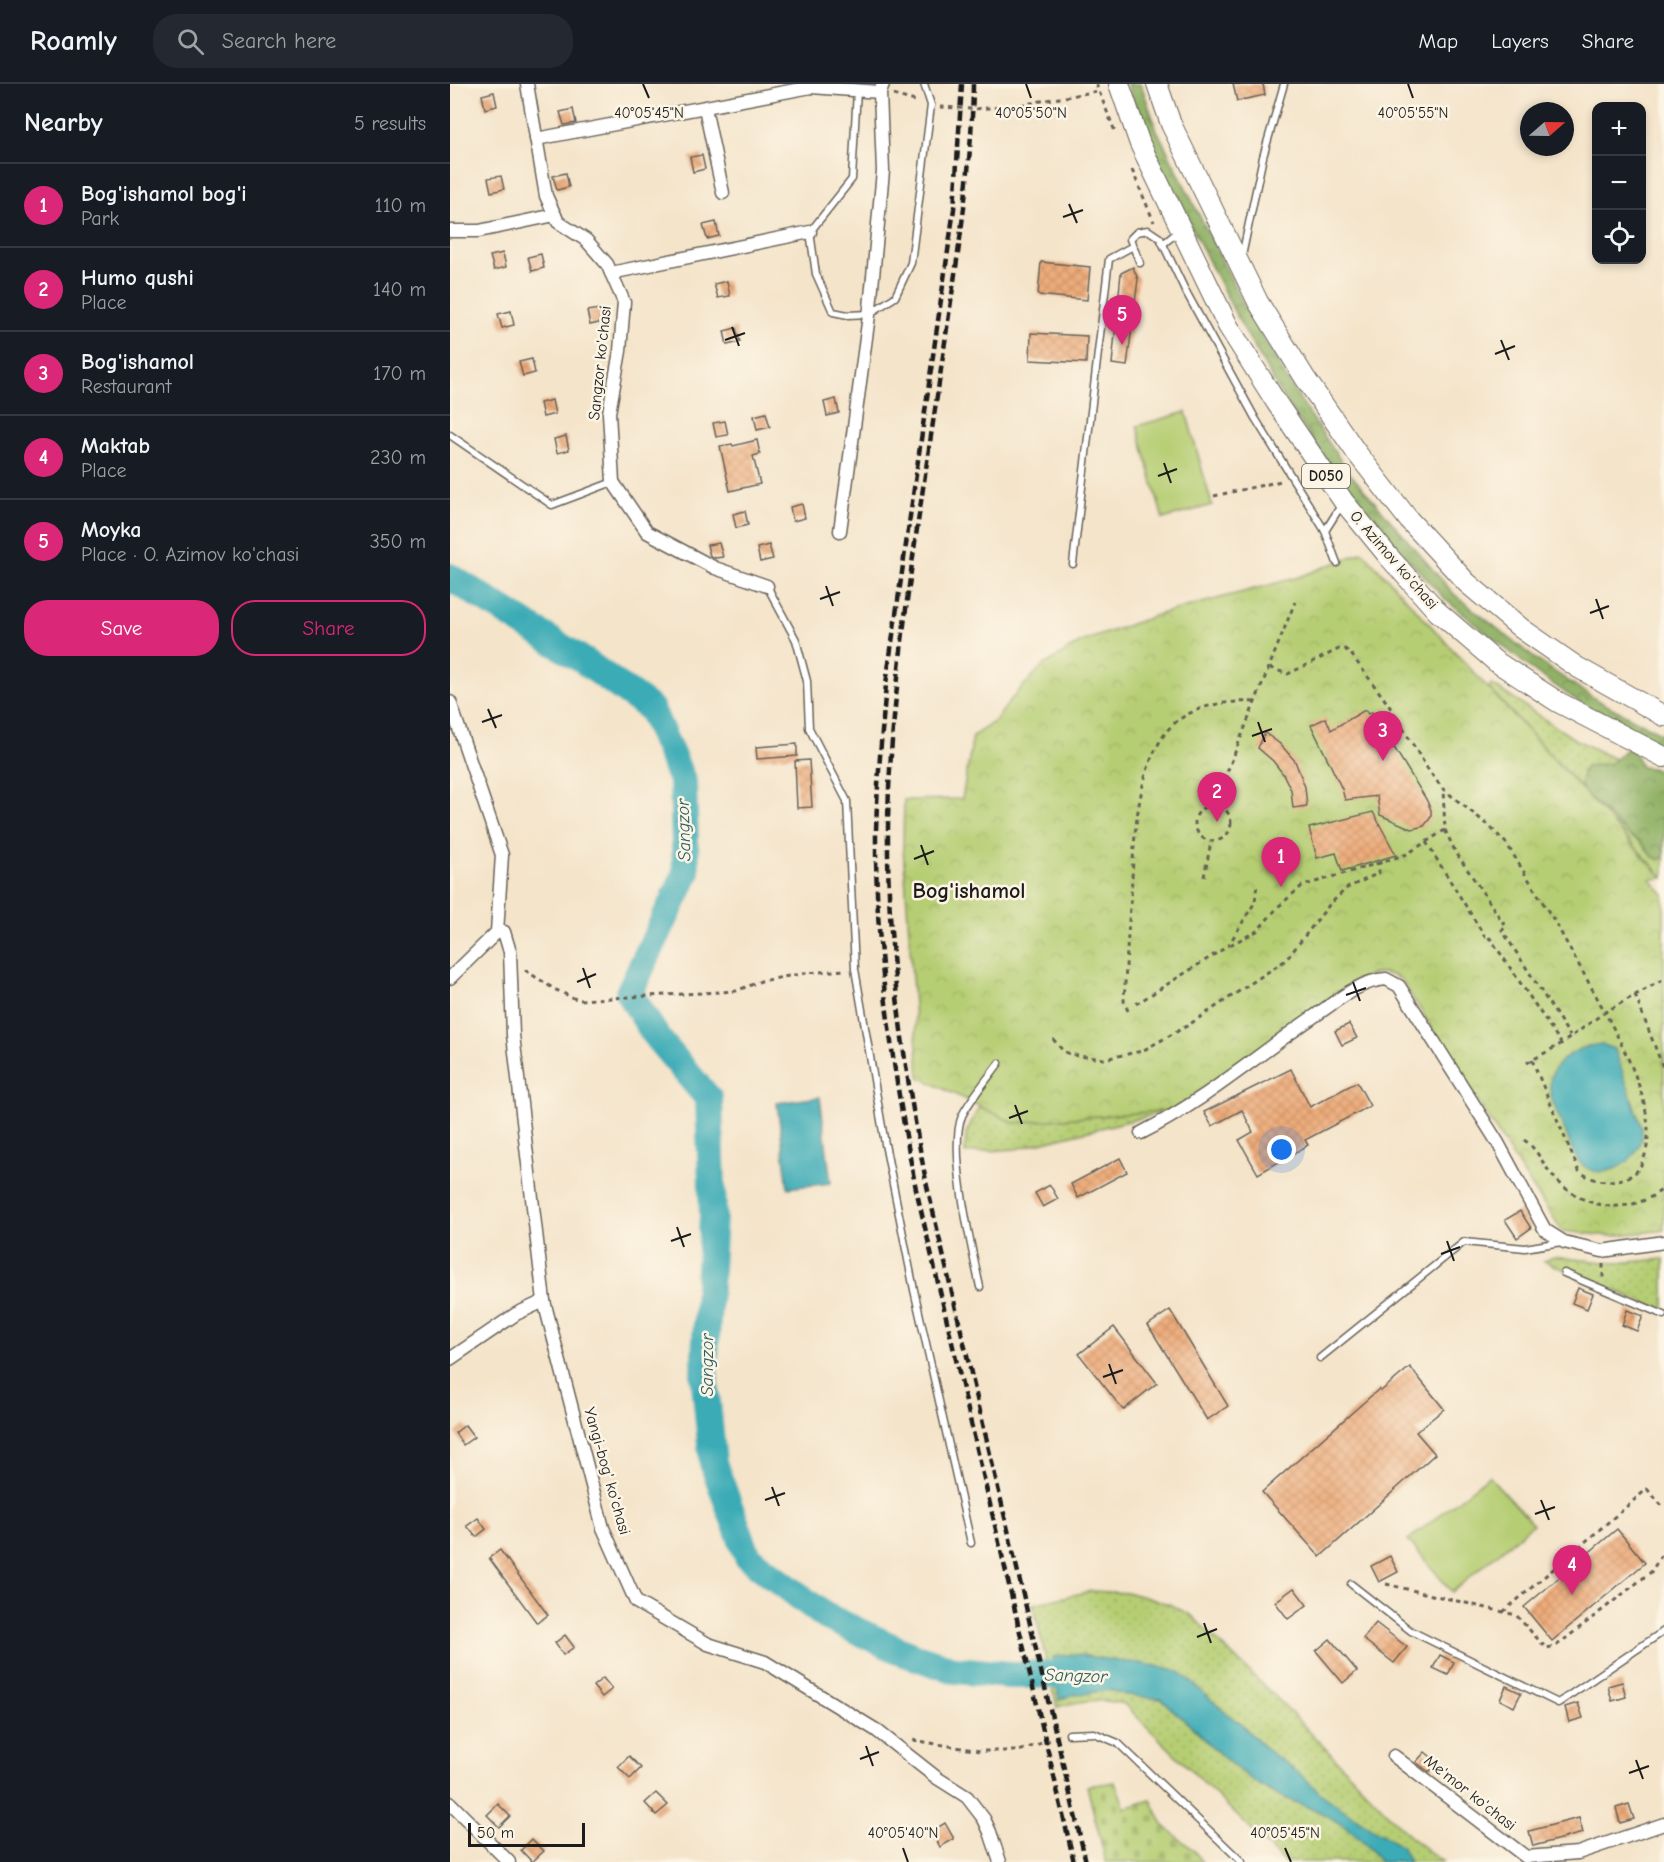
<!DOCTYPE html>
<html lang="en">
<head>
<meta charset="utf-8">
<style>
	body { margin:0; font-family:"Comic Neue",sans-serif; background:#242831; color:#f1f3f6 }
	.controls { position:absolute; right:18px; top:18px; display:grid; overflow:hidden; border-radius:12px; box-shadow:0 3px 9px #0003 }
	.controls button { width:54px; height:54px; display:grid; place-items:center; padding:0; border:0; border-bottom:2px solid #363941; background:#171b24; color:#f1f3f6; font:30px sans-serif }
	.compass { position:absolute; left:1070px; top:18px; width:54px; height:54px; border-radius:50%; background:#171b24; box-shadow:0 3px 9px #0003; rotate:70deg }
	.scale { position:absolute; left:18px; bottom:15px; width:117px; box-sizing:border-box; padding-left:6px; border:3px solid #1c1c1c; border-top:0; font-size:16px; line-height:21px; white-space:nowrap; color:#1c1c1c; -webkit-text-stroke:4px #fcf5e5; paint-order:stroke }
	.you { position:absolute; left:832px; top:1066px; width:21px; height:21px; margin:-15px; border:4px solid #fff; border-radius:50%; background:#1a73e8; box-shadow:0 0 0 9px #1a73e833 }
	.badge { display:grid; place-items:center; width:39px; height:39px; border-radius:50%; background:#db2777; color:#fff; font-size:20px; font-weight:700 }
	.pin { position:absolute; translate:-50% -50px; filter:drop-shadow(0 2px 3px #0008) }
	.pin::after { content:''; position:absolute; top:32px; width:21px; height:18px; background:inherit; clip-path:polygon(0 0,100% 0,50% 100%) }
	.list { margin:0; padding:0; list-style:none }
	h2 { display:flex; justify-content:space-between; align-items:center; height:78px; margin:0; padding:0 24px; font-size:26px }
	h2 small { font-size:20px; font-weight:400; color:#9ea1a6 }
	.list li { display:grid; grid-template-columns:39px 1fr auto; gap:18px; align-items:center; box-sizing:border-box; height:84px; padding:0 24px; border-top:2px solid #363941 }
	.list b { display:block; font-size:22px; white-space:nowrap }
	.list p { margin:0; font-size:20px; white-space:nowrap; color:#9ea1a6 }
	.list em { font-size:20px; font-style:normal; color:#9ea1a6 }
	.actions { display:flex; gap:12px; padding:18px 24px }
	.actions a { flex:1; padding:14px 0; border:2px solid #db2777; border-radius:24px; text-align:center; font-size:21px; color:#db2777 }
	.actions .main { background:#db2777; color:#fff }
	.icon { flex:none; width:33px; height:33px; fill:none; stroke:currentColor; stroke-width:2; stroke-linecap:round; stroke-linejoin:round }
	.map { position:relative; flex:none; width:1214px; height:1778px; overflow:hidden }
	header { display:flex; align-items:center; gap:36px; box-sizing:border-box; height:84px; padding:0 30px; background:#171b24; border-bottom:2px solid #363941 }
	header strong { font-size:28px }
	nav { display:flex; gap:33px; margin-inline-start:auto; font-size:21px }
	.search { width:420px; height:54px; background:#242831; display:flex; align-items:center; gap:15px; box-sizing:border-box; padding:0 21px; border-radius:24px; color:#9ea1a6; font-size:22px }
	main { display:flex }
	aside { flex:1; background:#171b24 }
	.map>svg:first-child { display:block }
</style>
</head>
<body>
<header>
<strong>Roamly</strong>
<div class="search"><svg class="icon" aria-label="search" viewBox="0 0 24 24"><circle cx="10" cy="10" r="6"/><path d="M15 15l6 6"/></svg>Search here</div>
<nav><a>Map</a><a>Layers</a><a>Share</a></nav>
</header>
<main>
<aside>
<h2>Nearby<small>5 results</small></h2>
<ul class="list">
<li><span class="badge">1</span><div><b>Bog'ishamol bog'i</b><p>Park</p></div><em>110 m</em></li>
<li><span class="badge">2</span><div><b>Humo qushi</b><p>Place</p></div><em>140 m</em></li>
<li><span class="badge">3</span><div><b>Bog'ishamol</b><p>Restaurant</p></div><em>170 m</em></li>
<li><span class="badge">4</span><div><b>Maktab</b><p>Place</p></div><em>230 m</em></li>
<li><span class="badge">5</span><div><b>Moyka</b><p>Place · O. Azimov ko'chasi</p></div><em>350 m</em></li>
</ul>
<div class="actions"><a class="main">Save</a><a>Share</a></div>
</aside>
<div class="map">
<svg width="1214" height="1778" viewBox="0 0 1214 1778">
	<defs>
		<pattern id="grass-dots" width="8" height="8" patternUnits="userSpaceOnUse" patternTransform="scale(1.5)"><rect width="8" height="8" fill="#b6ce73"/><path d="M2 2h.1M6 6h.1" fill="none" stroke="#9cb063" stroke-width="1.8" stroke-linecap="round"/></pattern>
		<pattern id="forest-crowns" width="20" height="18" patternUnits="userSpaceOnUse" patternTransform="scale(1.5)"><rect width="20" height="18" fill="#90b165"/><path d="M2 6a3 3 0 1 1 6 0M12 15a3 3 0 1 1 6 0" fill="none" stroke="#758f52"/></pattern>
		<pattern id="cemetery-stones" width="16" height="16" patternUnits="userSpaceOnUse" patternTransform="scale(1.5)"><rect width="16" height="16" fill="#b6ce73"/><path d="M2 7V4a2 2 0 0 1 4 0v3zM10 15v-3a2 2 0 0 1 4 0v3z" fill="#9cb063"/></pattern>
		<pattern id="park-crowns" width="20" height="18" patternUnits="userSpaceOnUse" patternTransform="scale(1.5)"><rect width="20" height="18" fill="#b6ce73"/><path d="M2 6a3 3 0 1 1 6 0M12 15a3 3 0 1 1 6 0" fill="none" stroke="#9cb063"/></pattern>
		<pattern id="building-cross-hatch" width="8" height="8" patternUnits="userSpaceOnUse" patternTransform="scale(1.5)"><rect width="8" height="8" fill="#edac7a"/><path d="M0 0l8 8M0 8l8-8" fill="none" stroke="#cb9369"/></pattern>
	</defs>
	<rect width="100%" height="100%" fill="#fcf5e5"/>
	<filter id="ink" filterUnits="userSpaceOnUse"><feTurbulence type="fractalNoise" baseFrequency=".0167" numOctaves="2"/><feDisplacementMap in="SourceGraphic" scale="12" xChannelSelector="R" yChannelSelector="G"/><feConvolveMatrix kernelMatrix="1 2 1 2 8 2 1 2 1" color-interpolation-filters="sRGB"/></filter>
	<filter id="wash" filterUnits="userSpaceOnUse"><feTurbulence type="fractalNoise" baseFrequency=".008" numOctaves="4" result="noise"/><feDisplacementMap in="SourceGraphic" scale="24" xChannelSelector="R" yChannelSelector="G"/><feGaussianBlur stdDeviation="1.35" result="paint"/><feColorMatrix in="noise" values="0 0 0 0 0 0 0 0 0 0 0 0 0 0 0 0 0 1.4 0 .05"/><feComposite in="paint" operator="in"/></filter>
	<g filter="url(#wash)">
		<rect width="100%" height="100%" fill="#f4e4ca"/>
		<g fill="url(#grass-dots)" stroke="#697548" stroke-width="1.5">
			<path d="M1041,600L1123,654L1214,700V794L1039,604Z"/>
			<path d="M932,857L951,895C932,886 928,887 909,896L723,1026L566,1065L515,1069L516,1049L537,1007Z"/>
			<path d="M1103,1173L1165,1179L1214,1175V1227L1094,1177Z"/>
			<path d="M641,1507L680,1509L719,1520L741,1531L835,1622L960,1753L993,1778H834L674,1620C646,1614 635,1616 607,1623L583,1520Z"/>
		</g>
		<g fill="url(#forest-crowns)" stroke="#566640" stroke-width="1.5">
			<path d="M677,0H691L707,46L797,227L843,305L897,386L1004,510L1087,576L1147,616L1214,651V663L1139,625L1080,584L996,516L943,459L888,393L832,312L788,235L696,53Z"/>
			<path d="M1176,665H1179L1185,669L1191,683L1202,684L1214,690V774L1208,775L1203,773L1190,757L1181,753L1134,708L1131,702L1132,689L1137,682L1161,679Z"/>
		</g>
		<path fill="url(#cemetery-stones)" stroke="#697548" stroke-width="1.5" d="M665,1698L675,1724L701,1716L713,1741L742,1765L753,1778H656L637,1702Z"/>
		<path fill="url(#park-crowns)" stroke="#697548" stroke-width="1.5" d="M913,468L1213,794L1200,795L1214,810V1146L1161,1152L1112,1147L1073,1089L951,895C932,886 928,887 909,896L723,1026L564,1039L469,993L453,763L454,716L512,715L523,652L545,637L563,613L591,583L631,558L710,530L849,493Z"/>
		<g fill="#b6ce73" stroke="#697548" stroke-width="1.5">
			<path d="M736,328L762,421L713,435L687,342Z"/>
			<path d="M1039,1392L1083,1440L1002,1508L958,1456Z"/>
		</g>
		<g fill="#3aabb6" stroke="#2b6469" stroke-width="1.5">
			<path d="M1152,960L1165,966L1192,1044C1192,1052 1191,1059 1187,1066C1178,1082 1153,1095 1135,1083C1124,1076 1120,1058 1115,1047C1110,1033 1100,1018 1100,1003C1099,976 1130,962 1152,960Z"/>
			<path d="M370,1013L381,1099L338,1104L327,1019Z"/>
			<path d="M625,1570L668,1577L689,1579L722,1585L731,1589L775,1628L792,1641L815,1664L855,1694L870,1709L914,1740L951,1762L959,1778H930C912,1753 886,1734 858,1723C843,1717 829,1713 816,1705C787,1687 772,1673 748,1649C736,1637 723,1627 711,1615L678,1611L658,1606L622,1611L609,1616L603,1573Z"/>
		</g>
		<g fill="none" stroke-linecap="round" stroke-linejoin="round">
			<path stroke="#3aabb6" stroke-width="28" d="M0,493L134,577L201,625L233,698L236,790L179,909L208,955L259,1015L263,1132L254,1289L263,1379L298,1473L375,1532L457,1570L505,1586L559,1591L643,1590"/>
		</g>
		<g id="blocks">
			<g fill="url(#building-cross-hatch)">
				<path d="M783,0H813L815,11L787,17Z"/>
				<path d="M44,8L47,22L35,25L32,11Z"/>
				<path d="M123,25L126,39L114,41L110,28Z"/>
				<path d="M252,71L255,85L243,88L240,73Z"/>
				<path d="M116,89L119,103L107,106L103,92Z"/>
				<path d="M51,92L54,105L41,108L38,94Z"/>
				<path d="M266,138L269,152L257,155L253,141Z"/>
				<path d="M53,169L56,183L44,186L40,172Z"/>
				<path d="M91,170L94,184L82,187L78,173Z"/>
				<path d="M591,178L640,183L637,216L588,211Z"/>
				<path d="M683,183L688,195L677,282L662,280L671,189Z"/>
				<path d="M277,197L280,212L268,214L264,200Z"/>
				<path d="M149,225L153,238L140,241L137,227Z"/>
				<path d="M61,227L64,241L52,244L48,230Z"/>
				<path d="M286,244L290,258L277,261L274,247Z"/>
				<path d="M581,249L637,252L636,279L580,276Z"/>
				<path d="M82,275L85,289L73,292L69,278Z"/>
				<path d="M386,315L389,329L377,332L374,318Z"/>
				<path d="M102,316L105,330L93,333L90,319Z"/>
				<path d="M316,329L320,343L307,346L304,332Z"/>
				<path d="M275,337L278,351L266,353L263,339Z"/>
				<path d="M116,352L119,366L107,369L104,355Z"/>
				<path d="M307,356L310,370L303,372L310,400L280,407L270,362L282,360L283,362Z"/>
				<path d="M352,420L355,434L343,437L340,423Z"/>
				<path d="M295,427L298,441L286,444L283,430Z"/>
				<path d="M269,459L273,473L265,474L260,472L257,461Z"/>
				<path d="M319,461L323,475L310,478L307,464Z"/>
				<path d="M915,626L918,630L922,628L976,715L981,726V733L974,742L962,745L930,731L927,712L895,716L892,705L861,641L876,634L881,646Z"/>
				<path d="M815,649L830,660L845,677L855,703L857,722L843,724L841,706L833,690L823,677L808,664Z"/>
				<path d="M347,660V672L307,675L306,663Z"/>
				<path d="M359,676L362,723L347,724L345,677Z"/>
				<path d="M923,728L946,771L892,787L886,769L867,774L859,744Z"/>
				<path d="M899,940L907,954L892,961L885,947Z"/>
				<path d="M841,985L860,1023L907,998L920,1022L855,1056L858,1061L808,1090L789,1056L803,1048L792,1026L762,1042L754,1028Z"/>
				<path d="M670,1074L677,1088L628,1114L621,1100Z"/>
				<path d="M600,1101L608,1115L593,1123L585,1109Z"/>
				<path d="M1070,1127L1081,1144L1067,1154L1055,1136Z"/>
				<path d="M1128,1204L1143,1210L1137,1225L1122,1219Z"/>
				<path d="M720,1226L778,1322L757,1336L698,1241Z"/>
				<path d="M1177,1226L1193,1232L1187,1247L1172,1241Z"/>
				<path d="M664,1243L707,1299L673,1326L629,1270Z"/>
				<path d="M960,1283L994,1325L966,1348L985,1370L870,1473L812,1408L929,1305L931,1307Z"/>
				<path d="M15,1341L24,1353L13,1361L5,1349Z"/>
				<path d="M28,1434L36,1445L26,1453L17,1442Z"/>
				<path d="M1167,1445L1195,1479L1102,1557L1074,1523Z"/>
				<path d="M50,1466L98,1531L87,1539L39,1474Z"/>
				<path d="M940,1472L948,1488L929,1498L921,1482Z"/>
				<path d="M844,1504L857,1521L838,1535L825,1518Z"/>
				<path d="M926,1539L957,1563L944,1579L913,1555Z"/>
				<path d="M115,1551L124,1563L113,1571L105,1559Z"/>
				<path d="M880,1555L907,1587L893,1599L866,1567Z"/>
				<path d="M990,1571L1004,1578L998,1591L983,1584Z"/>
				<path d="M153,1594L162,1605L152,1613L143,1602Z"/>
				<path d="M1172,1598L1176,1613L1162,1617L1158,1602Z"/>
				<path d="M1056,1602L1071,1609L1064,1623L1050,1616Z"/>
				<path d="M1128,1619L1133,1634L1119,1638L1115,1623Z"/>
				<path d="M975,1668L987,1678L979,1688L966,1678Z"/>
				<path d="M179,1672L191,1684L180,1695L168,1683Z"/>
				<path d="M206,1709L218,1721L206,1731L195,1719Z"/>
				<path d="M48,1720L60,1732L49,1743L37,1731Z"/>
				<path d="M1179,1720L1184,1735L1170,1739L1166,1724Z"/>
				<path d="M1129,1734L1133,1749L1083,1762L1079,1747Z"/>
				<path d="M495,1739L504,1755L490,1763L482,1747Z"/>
				<path d="M82,1755L94,1767L82,1778L71,1766Z"/>
			</g>
		</g>
	</g>
	<g filter="url(#ink)">
		<use href="#blocks" fill-opacity="0" stroke="#686259" stroke-width="1.5"/>
		<g fill="none" stroke-linecap="round" stroke-linejoin="round">
			<defs>
				<g id="lane">
					<path d="M407,6L402,95L360,148L366,190L383,228L398,231L419,230L445,213L461,179L481,21L474,0"/>
					<path d="M713,160L729,147"/>
					<path d="M792,172L813,73L834,0"/>
					<path d="M690,179L680,155L687,148L698,146L710,154L734,204L805,334L875,447L887,479"/>
					<path d="M0,351L102,421L163,398"/>
					<path d="M875,447L892,420"/>
					<path d="M623,480L659,175L683,162"/>
					<path d="M317,502L346,556L357,597L359,644L397,717L405,885L435,1060L464,1206L521,1459"/>
					<path d="M1114,1189L1214,1231"/>
					<path d="M530,1203C522,1166 498,1065 512,1032C518,1018 539,993 549,979"/>
					<path d="M870,1274L1014,1158L1075,1164L1111,1158"/>
					<path d="M901,1500L961,1547L1108,1619L1214,1547"/>
					<path d="M619,1650L644,1649L668,1659L792,1778"/>
				</g>
				<g id="street">
					<path d="M77,0L96,112L108,138L136,156L157,180L174,218L170,267L159,329L163,398L197,448L265,484L317,502"/>
					<path d="M361,3L430,8"/>
					<path d="M255,24L273,109"/>
					<path d="M86,55L361,3L360,0"/>
					<path d="M0,147H29L105,131"/>
					<path d="M161,189L360,148"/>
					<path d="M390,447L420,224L433,87L430,8L433,0"/>
					<path d="M0,618L52,771L47,848"/>
					<path d="M47,848H54L60,868L63,951L94,1217L153,1444L186,1518L258,1560L315,1578L426,1646L487,1694L517,1713L534,1735L540,1748L550,1778"/>
					<path d="M0,894L47,848"/>
					<path d="M691,1049C753,1018 806,972 863,933C886,918 908,897 936,895L949,902L1048,1059L1095,1146L1114,1158L1152,1167L1214,1158"/>
					<path d="M0,1275L66,1230L94,1217"/>
					<path d="M944,1672L1076,1773L1128,1769L1214,1740"/>
					<path d="M0,1719L59,1778"/>
				</g>
				<g id="primary">
					<path d="M669,0L690,60L778,242L826,318L894,418L939,473L988,528L1045,577L1108,618L1214,673"/>
					<path d="M707,0L721,40L808,218L855,294L906,368L959,436L1017,499L1072,545L1127,583L1214,632"/>
				</g>
			</defs>
			<use href="#lane" stroke="#686259" stroke-width="9"/>
			<use href="#street" stroke="#686259" stroke-width="15"/>
			<use href="#primary" stroke="#686259" stroke-width="22"/>
			<g stroke="#686259" stroke-width="3" stroke-dasharray="4.5 4.5" stroke-linecap="butt">
				<path d="M646,0L666,50"/>
				<path d="M443,11L469,18"/>
				<path d="M490,23L523,25L558,23L648,7"/>
				<path d="M682,86L704,138"/>
				<path d="M764,412L831,397"/>
				<path d="M820,584L838,590L889,565H895L901,570L938,620L979,687L993,705L1038,741L1056,759L1105,838L1155,928L1111,960L1073,981"/>
				<circle cx="763" cy="739" r="18"/>
				<path d="M764,721L845,518"/>
				<path d="M995,746L1005,767L1056,843L1052,846L1120,952"/>
				<path d="M976,758L1037,856L1040,854L1111,959"/>
				<path d="M754,793L761,758"/>
				<path d="M780,861L807,847L829,822L852,802L929,779"/>
				<path d="M75,886L104,905L128,916L286,907L311,897L356,889L396,886"/>
				<path d="M1185,911L1214,986"/>
				<path d="M686,920L778,862L805,818L807,799"/>
				<path d="M678,927L674,917C676,882 678,847 681,812C684,762 685,693 714,651C733,623 773,616 805,618"/>
				<path d="M603,955L614,968L628,972L654,975L692,967L737,942L836,876L879,821L897,804L929,789V779L957,770L995,746L993,705"/>
				<path d="M1082,976L1129,1087C1141,1097 1157,1099 1172,1095C1185,1092 1190,1085 1194,1074C1210,1030 1175,967 1155,928L1214,895"/>
				<path d="M1074,1056C1088,1065 1092,1080 1103,1092C1132,1126 1179,1133 1214,1104"/>
				<path d="M1153,1180V1195"/>
				<path d="M936,1500L1066,1531L1096,1564L1106,1562L1201,1488L1214,1467"/>
				<path d="M1053,1528L1197,1405L1214,1424"/>
				<path d="M463,1656L530,1667H569L609,1653"/>
			</g>
			<use href="#lane" stroke="#fff" stroke-width="6"/>
			<use href="#street" stroke="#fff" stroke-width="12"/>
			<use href="#primary" stroke="#fff" stroke-width="20"/>
			<g stroke="#1c1c1c" stroke-width="4.5" stroke-dasharray="9 4.5" stroke-linecap="butt">
				<path d="M512,0L504,125L436,600C432,649 427,699 426,749C425,869 443,987 466,1105L624,1778"/>
				<path d="M523,0C522,82 509,163 497,244C480,364 459,483 447,603C442,651 438,700 438,748C437,868 454,985 477,1102L636,1778"/>
			</g>
		</g>
	</g>
	<path fill="none" stroke="#1c1c1c" stroke-width="2" d="M193,0L199,14M576,0L581,14M958,0L963,14M619,120L627,139M613,133L633,126M282,243L289,262M275,256L295,249M1051,256L1059,276M1045,270L1065,262M714,379L721,399M708,392L727,385M376,502L383,522M370,515L390,508M1146,515L1153,535M1140,529L1159,522M38,625L46,644M32,638L52,631M808,638L815,658M802,652L822,645M471,761L478,781M464,775L484,767M133,884L140,904M127,898L146,890M903,898L910,917M896,911L916,904M565,1021L572,1040M559,1034L578,1027M227,1143L234,1163M221,1157L241,1150M997,1157L1004,1177M991,1170L1010,1163M659,1280L666,1300M653,1293L673,1286M322,1403L329,1422M315,1416L335,1409M1091,1416L1099,1436M1085,1430L1105,1423M754,1539L761,1559M747,1553L767,1545M416,1662L423,1682M410,1675L429,1668M1186,1676L1193,1695M1179,1689L1199,1682M453,1764L458,1778M835,1764L841,1778"/>
	<g text-anchor="middle" dominant-baseline="central" stroke-width="5" stroke-linejoin="round" paint-order="stroke">
		<rect fill="#fcf5e5" stroke="#5f5d58" stroke-width="1.5" x="852" y="380" width="48" height="24" rx="4.5"/>
		<g font-size="15" font-weight="bold" fill="#1c1c1c">
			<text x="876" y="392">D050</text>
		</g>
		<g font-size="16" fill="#1c1c1c" stroke="#fcf5e5">
			<text transform="translate(150 279) rotate(-84)">Sangzor ko'chasi</text>
			<text transform="translate(944 476) rotate(49)">O. Azimov ko'chasi</text>
			<text transform="translate(157 1387) rotate(74)">Yangi-bog' ko'chasi</text>
			<text transform="translate(1020 1709) rotate(38)">Me'mor ko'chasi</text>
		</g>
		<g font-size="18" font-style="italic" fill="#2a5c61" stroke="#fcf5e5">
			<text transform="translate(234 746) rotate(-92)">Sangzor</text>
			<text transform="translate(257 1281) rotate(-90)">Sangzor</text>
			<text transform="translate(626 1592) rotate(2)">Sangzor</text>
		</g>
		<g font-size="22" font-weight="bold" fill="#1c1c1c" stroke="#fcf5e5">
			<text x="519" y="807">Bog'ishamol</text>
		</g>
	</g>
	<g font-size="15" text-anchor="middle" fill="#1c1c1c" stroke="#fcf5e5" stroke-width="5" stroke-linejoin="round" paint-order="stroke">
		<text x="963" y="34">40°05'55"N</text>
		<text x="199" y="34">40°05'45"N</text>
		<text x="581" y="34">40°05'50"N</text>
		<text x="453" y="1754">40°05'40"N</text>
		<text x="835" y="1754">40°05'45"N</text>
	</g>
</svg>
<div class="controls">
<button>+</button>
<button>−</button>
<button><svg class="icon" aria-label="locate" viewBox="0 0 24 24"><circle cx="12" cy="12" r="6"/><path d="M12 2v4M12 18v4M2 12h4M18 12h4"/></svg></button>
</div>
<svg class="compass" viewBox="-18 -18 36 36"><path d="M0-13l5 13h-10z" fill="#e53935"/><path d="M0 13l5-13h-10z" fill="#9ea1a6"/></svg>
<div class="scale">50 m</div>
<div class="you"></div>
<div class="pin badge" style="left:831px;top:803px">1</div>
<div class="pin badge" style="left:767px;top:738px">2</div>
<div class="pin badge" style="left:933px;top:677px">3</div>
<div class="pin badge" style="left:1122px;top:1511px">4</div>
<div class="pin badge" style="left:672px;top:261px">5</div>
</div>
</main>
</body>
</html>
